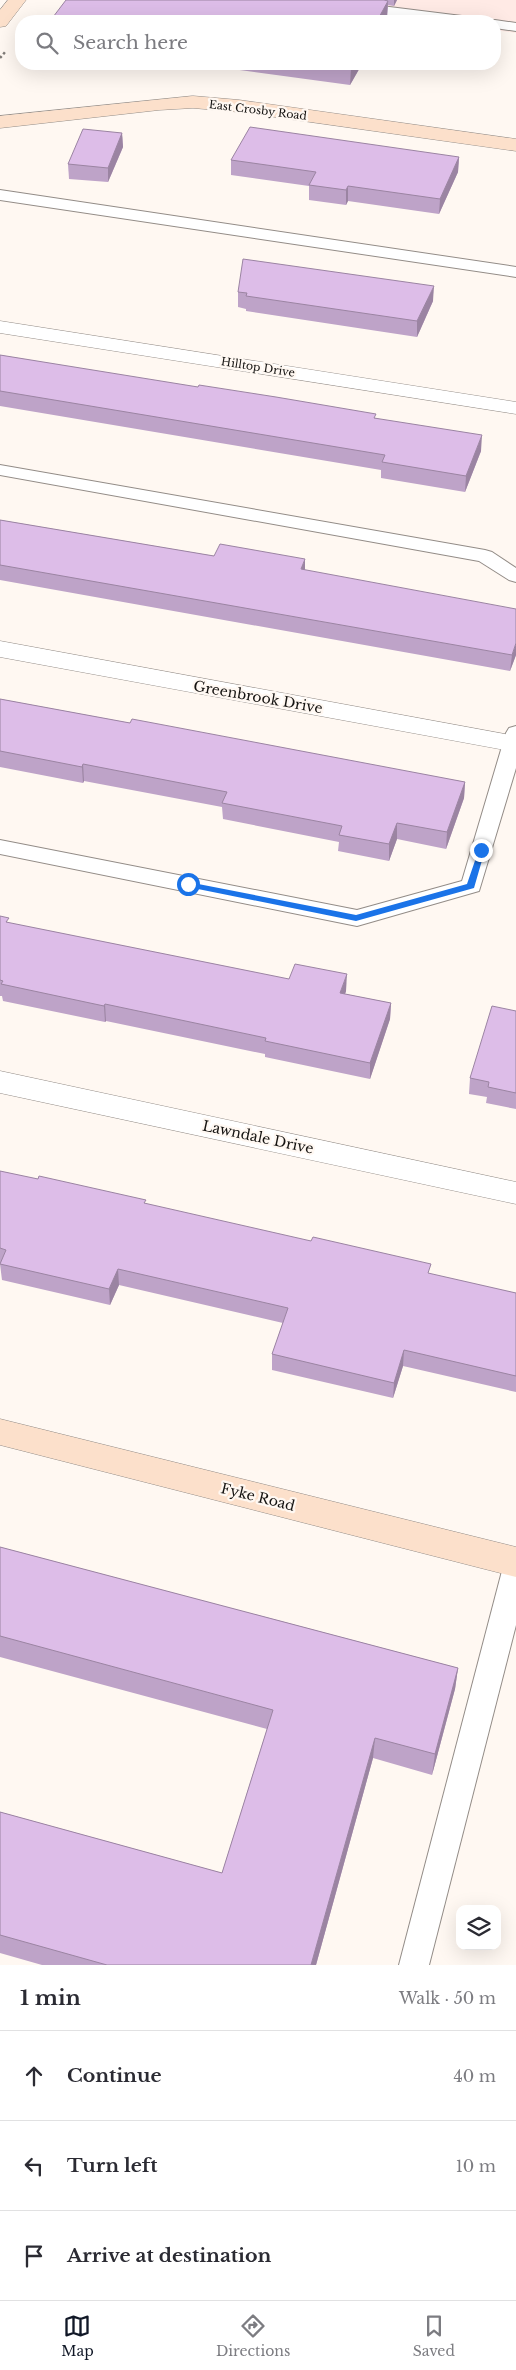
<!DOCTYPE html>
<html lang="en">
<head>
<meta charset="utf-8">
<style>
	body { margin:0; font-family:"Libre Baskerville",serif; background:#f7f7f7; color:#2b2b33 }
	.controls { position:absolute; right:15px; bottom:15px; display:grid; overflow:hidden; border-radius:10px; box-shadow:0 5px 20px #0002 }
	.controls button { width:45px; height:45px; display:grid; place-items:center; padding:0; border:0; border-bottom:1px solid #e1e1e2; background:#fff; color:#2b2b33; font:25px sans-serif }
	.stop { position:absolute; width:15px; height:15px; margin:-11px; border:4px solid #1a73e8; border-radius:50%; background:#fff }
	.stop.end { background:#1a73e8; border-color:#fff; box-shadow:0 1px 5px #0008 }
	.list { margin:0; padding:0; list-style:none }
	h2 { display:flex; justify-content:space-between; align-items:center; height:65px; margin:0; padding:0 20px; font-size:21px }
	h2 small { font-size:16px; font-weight:400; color:#7c7c81 }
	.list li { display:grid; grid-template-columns:32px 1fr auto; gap:15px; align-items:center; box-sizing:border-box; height:90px; padding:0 20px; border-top:1px solid #e1e1e2 }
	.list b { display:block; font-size:19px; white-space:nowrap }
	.list em { font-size:16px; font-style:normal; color:#7c7c81 }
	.icon { flex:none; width:28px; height:28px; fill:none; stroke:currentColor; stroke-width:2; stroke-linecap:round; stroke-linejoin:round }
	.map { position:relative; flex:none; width:516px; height:1965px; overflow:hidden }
	.search { position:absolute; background:#fff; box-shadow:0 5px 20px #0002; left:15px; right:15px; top:15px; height:55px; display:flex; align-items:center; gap:12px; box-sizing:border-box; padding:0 18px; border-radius:20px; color:#7c7c81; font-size:19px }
	.sheet { height:335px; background:#fff }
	nav { display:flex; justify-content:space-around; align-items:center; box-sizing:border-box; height:70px; border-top:1px solid #e1e1e2; background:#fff; font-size:14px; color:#7c7c81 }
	nav a { display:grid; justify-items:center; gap:2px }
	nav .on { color:#111827 }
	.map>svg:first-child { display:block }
</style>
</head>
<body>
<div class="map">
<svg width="516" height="1965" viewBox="0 0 516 1965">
	<rect width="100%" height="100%" fill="#fff8f2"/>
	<path fill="#ffeae5" d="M265,0H516V33L495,30V21H426Z"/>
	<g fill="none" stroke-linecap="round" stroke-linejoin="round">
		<defs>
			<g id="lane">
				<path d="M291,0H333L470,17L477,21H437L298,4Z"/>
				<path d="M495,20L516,23V31L495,28V21H490Z"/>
				<path d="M0,190L516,267V277L0,200Z"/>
				<path d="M0,465L485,550L492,552L516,568V582L509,580L479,561L0,475Z"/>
				<path d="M516,726V768L479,891L357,926L0,854V840L357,910L462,881L506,733L509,728Z"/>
				<path d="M516,1559V1625L429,1965H399L502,1571L506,1563Z"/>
			</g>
			<g id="street">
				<path d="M0,321L516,402V414L0,333Z"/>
				<path d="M0,641L516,736V752L0,657Z"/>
				<path d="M0,1071L516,1182V1204L0,1093Z"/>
			</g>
			<g id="secondary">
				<path d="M8,0H26L6,26L0,27V10Z"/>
				<path d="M193,96L239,100L516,139V151L239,112L193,108L159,110L0,128V116Z"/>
				<path d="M0,1419L516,1547V1577L0,1445Z"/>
			</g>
		</defs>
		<use href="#lane" stroke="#938c87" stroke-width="2"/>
		<use href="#street" stroke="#938c87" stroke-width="1"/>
		<use href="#secondary" stroke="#938c87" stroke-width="1"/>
		<path stroke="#7f7b77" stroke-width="2.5" stroke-dasharray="2.5 2.5" stroke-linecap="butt" d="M0,58L6,51"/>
		<use href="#lane" fill="#fff" fill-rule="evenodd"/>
		<use href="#street" fill="#fff" fill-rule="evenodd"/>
		<use href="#secondary" fill="#fce0cb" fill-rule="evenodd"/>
	</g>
	<g fill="#bea3c8">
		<path d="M66,0H397L394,6L388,5L387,17Z"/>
		<path d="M68,64H99L97,68Z"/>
		<path d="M132,64H158L155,67Z"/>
		<path d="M196,64H362L350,85Z"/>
		<path d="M122,133L123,147L108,182L69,179L68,164Z"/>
		<path d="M459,157L458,172L439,214L348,201L346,205L309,200V186L231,175V160Z"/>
		<path d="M238,292L433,301L417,337L246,311V309L238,307Z"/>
		<path d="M0,355L376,418L481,451L465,492L381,478V470L0,406Z"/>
		<path d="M0,520L214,556L305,570L516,655L510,671L0,580Z"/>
		<path d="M0,699L130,723L465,782L464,798L446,849L397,839L389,861L338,851L339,842L223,819L222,807L84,781L83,783L0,767Z"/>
		<path d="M0,916L9,923L346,991L345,994L391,1003L390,1019L370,1079L265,1057V1054L106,1021L105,1022L3,1001L2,996H0Z"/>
		<path d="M516,1011V1109L486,1103L487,1097L469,1094L470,1078Z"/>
		<path d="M0,1171L146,1204L430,1274L516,1293V1392L403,1366L393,1398L272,1370V1354L283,1323L119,1285L110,1305L2,1280L0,1264Z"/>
		<path d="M0,1547L458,1668L455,1689L432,1775L373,1758L316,1965H42L0,1953V1812L222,1873L267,1729L0,1657Z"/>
	</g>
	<g fill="#9b84a2">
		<path d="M394,0H397L394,6Z"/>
		<path d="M388,1L387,17L385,21H377Z"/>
		<path d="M353,64H362L350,85L351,68Z"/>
		<path d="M122,133L123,147L108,182V168Z"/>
		<path d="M459,157L458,172L439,214L440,199Z"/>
		<path d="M348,186V201L346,205V190Z"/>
		<path d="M434,286L433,301L417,337V321Z"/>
		<path d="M482,435L481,451L465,492L466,476Z"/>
		<path d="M305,559V574L301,569Z"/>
		<path d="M516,643V655L510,671L512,655Z"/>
		<path d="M83,764L84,781L83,783L82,767Z"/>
		<path d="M465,782L464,798L446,849L447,832Z"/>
		<path d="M397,823V839L389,861V844Z"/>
		<path d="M347,974L346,991L340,1009V993Z"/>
		<path d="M391,1003L390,1019L370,1079V1063Z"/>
		<path d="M105,1004L106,1021L105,1022L104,1006Z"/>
		<path d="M118,1269L119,1285L110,1305L109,1289Z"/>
		<path d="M404,1350L403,1366L393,1398L394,1383Z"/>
		<path d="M458,1668L455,1689L432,1775L435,1754Z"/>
		<path d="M375,1738L373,1758L316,1965H311Z"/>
	</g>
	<g fill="#ddbde8" stroke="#9b84a2">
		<path d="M66,0H384L388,1L377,21H50Z"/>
		<path d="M318,64H353L351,68Z"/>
		<path d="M250,127L459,157L440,199L348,186L346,190L309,185L316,172L231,160Z"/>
		<path d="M83,129L122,133L108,168L68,164Z"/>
		<path d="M243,259L434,286L417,321L246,296L247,293L238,292Z"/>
		<path d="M0,355L198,387L199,385L276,397L376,414L374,418L482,435L466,476L382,462L385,455L0,391Z"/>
		<path d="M0,520L214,556L220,544L305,559L301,569L516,609V643L512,655L0,565Z"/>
		<path d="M0,699L130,723L132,719L465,782L447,832L397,823L389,844L339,835L342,826L222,803L227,792L83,764L82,767L0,751Z"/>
		<path d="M0,916L9,918L6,922L289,979L295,964L347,974L340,993L391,1003L370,1063L265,1041L266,1038L105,1004L104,1006L1,984L3,981L0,980Z"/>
		<path d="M492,1006L516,1011V1093L488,1087L489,1082L470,1078Z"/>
		<path d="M0,1171L38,1179L39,1176L146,1200L144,1203L311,1241L313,1237L431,1264L428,1273L516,1293V1376L404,1350L394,1383L272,1354L288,1308L118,1269L109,1289L0,1264L6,1250L0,1248Z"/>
		<path d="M0,1547L458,1668L435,1754L375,1738L311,1965H107L0,1935V1812L222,1873L273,1710L0,1636Z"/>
	</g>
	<path fill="#1a73e8" d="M479,849L485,850L474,888L356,921L188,887L184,884L188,882L356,915L467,884Z"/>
	<g text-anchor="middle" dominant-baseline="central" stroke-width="4.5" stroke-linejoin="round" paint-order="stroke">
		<g font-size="11" fill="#151311" stroke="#fff8f2">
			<text transform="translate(258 110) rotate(7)">East Crosby Road</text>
			<text transform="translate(258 367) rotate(9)">Hilltop Drive</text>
		</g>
		<g font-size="14" fill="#151311" stroke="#fff8f2">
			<text transform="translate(258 697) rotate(10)">Greenbrook Drive</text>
			<text transform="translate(258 1137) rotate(12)">Lawndale Drive</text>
			<text transform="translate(258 1497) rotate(14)">Fyke Road</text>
		</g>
	</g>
</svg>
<div class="controls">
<button><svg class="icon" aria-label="layers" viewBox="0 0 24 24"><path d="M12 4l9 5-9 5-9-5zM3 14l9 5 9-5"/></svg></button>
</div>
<div class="stop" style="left:188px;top:884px"></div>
<div class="stop end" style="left:481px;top:850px"></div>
<div class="search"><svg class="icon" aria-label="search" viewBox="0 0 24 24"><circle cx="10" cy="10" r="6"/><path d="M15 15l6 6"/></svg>Search here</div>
</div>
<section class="sheet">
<h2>1 min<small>Walk · 50 m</small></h2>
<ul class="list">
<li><svg class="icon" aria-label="ahead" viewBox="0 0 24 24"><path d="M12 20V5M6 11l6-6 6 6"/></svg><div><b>Continue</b></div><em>40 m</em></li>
<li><svg class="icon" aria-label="left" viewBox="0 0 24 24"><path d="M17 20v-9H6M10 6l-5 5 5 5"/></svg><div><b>Turn left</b></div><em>10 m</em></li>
<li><svg class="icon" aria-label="arrive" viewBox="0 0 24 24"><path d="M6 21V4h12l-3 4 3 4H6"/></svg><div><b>Arrive at destination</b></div></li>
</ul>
</section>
<nav>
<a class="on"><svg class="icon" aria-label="map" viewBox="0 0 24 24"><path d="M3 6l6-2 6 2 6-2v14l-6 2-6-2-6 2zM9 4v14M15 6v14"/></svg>Map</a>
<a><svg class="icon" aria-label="directions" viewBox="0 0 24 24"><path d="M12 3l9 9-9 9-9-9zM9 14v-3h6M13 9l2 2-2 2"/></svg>Directions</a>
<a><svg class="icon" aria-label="saved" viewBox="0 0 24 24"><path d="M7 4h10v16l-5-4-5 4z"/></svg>Saved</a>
</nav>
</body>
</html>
